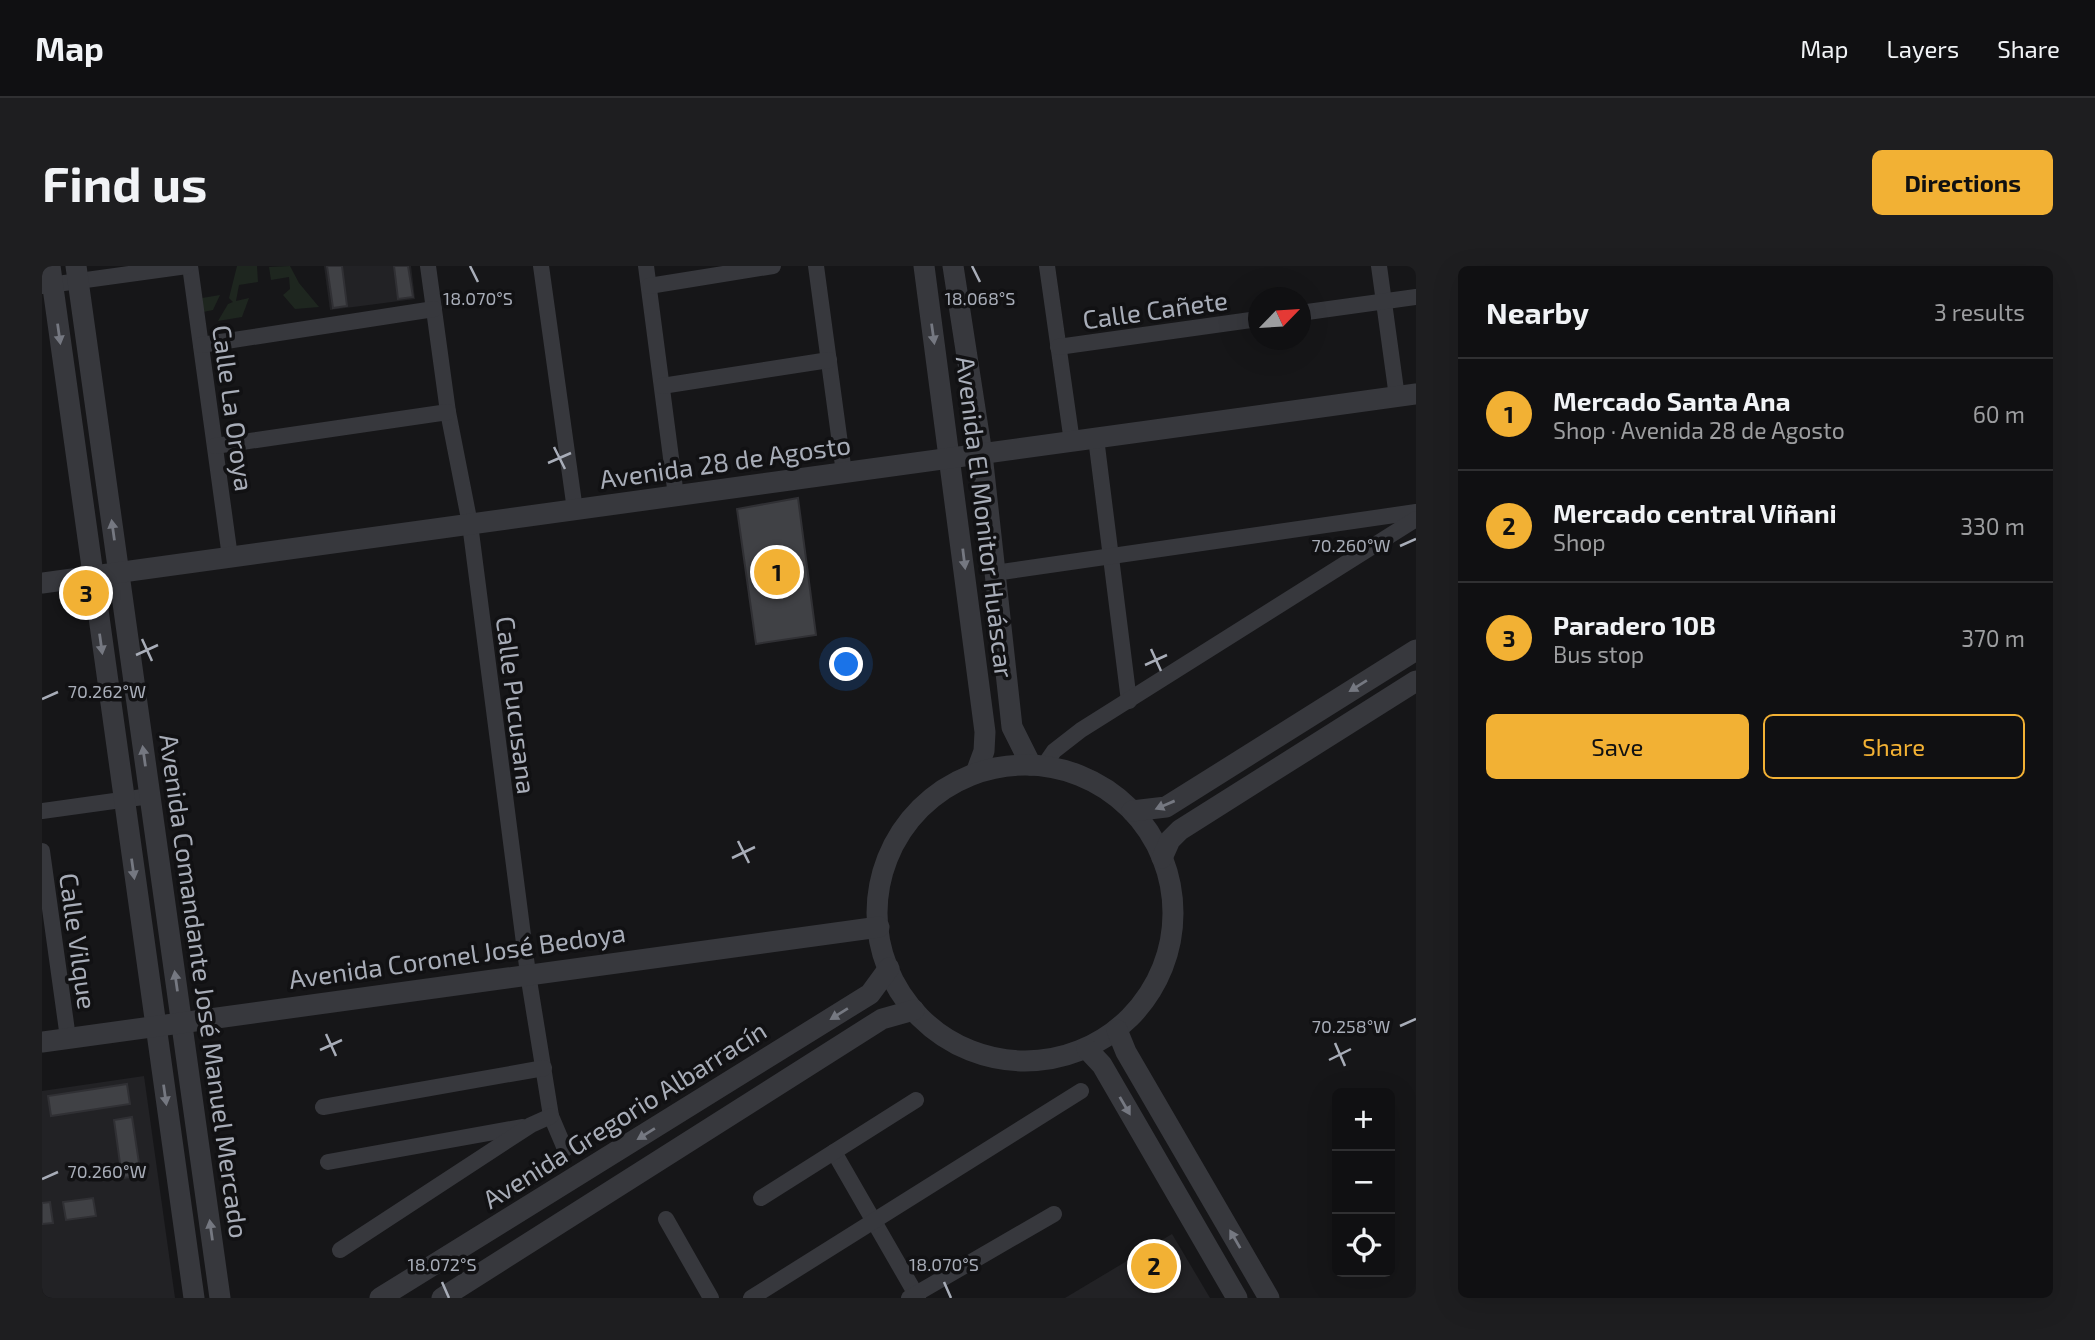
<!DOCTYPE html>
<html lang="en">
<head>
<meta charset="utf-8">
<style>
	body { margin:0; font-family:"Exo 2",sans-serif; background:#1e1e20; color:#f1f3f6 }
	.controls { position:absolute; right:21px; bottom:21px; display:grid; overflow:hidden; border-radius:10px; box-shadow:0 7px 28px #0002 }
	.controls button { width:63px; height:63px; display:grid; place-items:center; padding:0; border:0; border-bottom:2px solid #303032; background:#101012; color:#f1f3f6; font:35px sans-serif }
	.compass { position:absolute; left:1206px; top:21px; width:63px; height:63px; border-radius:50%; background:#101012; box-shadow:0 7px 28px #0002; rotate:65deg }
	.you { position:absolute; left:805px; top:399px; width:24px; height:24px; margin:-18px; border:5px solid #fff; border-radius:50%; background:#1a73e8; box-shadow:0 0 0 10px #1a73e833 }
	.badge { display:grid; place-items:center; width:46px; height:46px; border-radius:50%; background:#f2b134; color:#111; font-size:23px; font-weight:700 }
	.pin { position:absolute; translate:-50% -50%; border:4px solid #fff; box-shadow:0 2px 7px #0006 }
	.list { margin:0; padding:0; list-style:none }
	h2 { display:flex; justify-content:space-between; align-items:center; height:91px; margin:0; padding:0 28px; font-size:30px }
	h2 small { font-size:23px; font-weight:400; color:#9c9d9f }
	.list li { display:grid; grid-template-columns:46px 1fr auto; gap:21px; align-items:center; box-sizing:border-box; height:112px; padding:0 28px; border-top:2px solid #303032 }
	.list b { display:block; font-size:26px; white-space:nowrap }
	.list p { margin:0; font-size:23px; white-space:nowrap; color:#9c9d9f }
	.list em { font-size:23px; font-style:normal; color:#9c9d9f }
	.actions { display:flex; gap:14px; padding:21px 28px }
	.actions a { flex:1; padding:16px 0; border:2px solid #f2b134; border-radius:10px; text-align:center; font-size:24px; color:#f2b134 }
	.actions .main { background:#f2b134; color:#111 }
	.icon { flex:none; width:38px; height:38px; fill:none; stroke:currentColor; stroke-width:2; stroke-linecap:round; stroke-linejoin:round }
	.map { position:relative; flex:none; width:1374px; height:1032px; overflow:hidden; border-radius:10px }
	header { display:flex; align-items:center; gap:42px; box-sizing:border-box; height:98px; padding:0 35px; background:#101012; border-bottom:2px solid #303032 }
	header strong { font-size:33px }
	nav { display:flex; gap:38px; margin-inline-start:auto; font-size:24px }
	.intro { display:flex; align-items:center; justify-content:space-between; box-sizing:border-box; height:168px; padding:0 42px }
	h1 { margin:0; font-size:49px }
	.button { padding:18px 32px; border-radius:10px; background:#f2b134; color:#111; font-size:24px; font-weight:700 }
	main { display:flex; gap:42px; padding:0 42px }
	aside { flex:1; background:#101012; border-radius:10px; box-shadow:0 7px 28px #0002 }
	.map>svg:first-child { display:block }
</style>
</head>
<body>
<header>
<strong>Map</strong>
<nav><a>Map</a><a>Layers</a><a>Share</a></nav>
</header>
<div class="intro"><h1>Find us</h1><a class="button">Directions</a></div>
<main>
<div class="map">
<svg width="1374" height="1032" viewBox="0 0 1374 1032">
	<rect width="100%" height="100%" fill="#161618"/>
	<g fill="#222225">
		<path d="M282,0H369L373,33L288,44Z"/>
		<path d="M102,810L133,1032H0V825Z"/>
		<path d="M1130,968L1168,1032H1023Z"/>
	</g>
	<g fill="#1e261f">
		<path d="M195,0H215L216,16L197,19L194,35L207,32L200,51L176,55L186,38L191,36L187,32Z"/>
		<path d="M248,0L257,17L277,41L253,43L241,29L248,23L247,11L229,14L227,1Z"/>
		<path d="M178,29L171,44L161,46L160,32Z"/>
	</g>
	<g fill="#404145" stroke="#303034" stroke-width="2">
		<path d="M285,0H300L305,40L291,42Z"/>
		<path d="M352,0H366L371,31L356,33Z"/>
		<path d="M756,232L774,369L714,378L695,243Z"/>
		<path d="M85,818L88,838L9,850L6,830Z"/>
		<path d="M90,851L99,910L80,912L72,854Z"/>
		<path d="M51,932L54,950L24,954L21,936Z"/>
		<path d="M8,936L11,957L0,958V937Z"/>
	</g>
	<g fill="none" stroke-linecap="round" stroke-linejoin="round">
		<g stroke="#37383d" stroke-width="16">
			<path d="M148,0L188,291"/>
			<path d="M386,0L406,146L428,258L486,708L509,850L523,883"/>
			<path d="M499,0L533,244"/>
			<path d="M604,0L634,230"/>
			<path d="M774,0L802,207"/>
			<path d="M1005,0L1030,176"/>
			<path d="M1337,0L1355,131"/>
			<path d="M0,20L145,0"/>
			<path d="M607,20L731,0"/>
			<path d="M1258,47L1374,31"/>
			<path d="M159,79L392,43"/>
			<path d="M1016,81L1216,53"/>
			<path d="M620,120L787,94"/>
			<path d="M1054,172L1087,435"/>
			<path d="M173,180L406,146"/>
			<path d="M953,307L1374,246"/>
			<path d="M1001,501L1012,485L1039,464L1374,253"/>
			<path d="M0,545L108,530"/>
			<path d="M0,585L26,772"/>
			<path d="M281,841L502,802"/>
			<path d="M792,886L876,1032"/>
			<path d="M286,896L480,861"/>
			<path d="M719,932L874,834"/>
			<path d="M624,953L669,1032"/>
			<path d="M298,984L489,859L509,850"/>
			<path d="M709,1032L1039,825"/>
			<path d="M867,1032L1012,948"/>
		</g>
		<g stroke="#37383d" stroke-width="21">
			<path d="M8,0L152,1032"/>
			<path d="M34,0L178,1032"/>
			<path d="M882,0L943,466L942,485L934,507"/>
			<path d="M911,0L940,188L970,461L989,499"/>
			<path d="M0,317L1374,128"/>
			<circle cx="983" cy="647" r="148"/>
			<path d="M1090,545L1124,541L1374,384"/>
			<path d="M1120,592L1128,574L1138,564L1374,415"/>
			<path d="M1075,764L1084,786L1227,1032"/>
			<path d="M0,776L837,661"/>
			<path d="M1045,783L1060,799L1195,1032"/>
			<path d="M338,1032L828,728L847,702"/>
			<path d="M400,1032L840,753L872,744"/>
		</g>
	</g>
	<defs><path id="oneway-solid" d="M-6-.8H1V-3.2L6.5 0L1 3.2V.8H-6Z" transform="scale(1.75)"/></defs>
	<g fill="#757881">
		<use href="#oneway-solid" transform="translate(17 68) rotate(82)"/>
		<use href="#oneway-solid" transform="translate(891 68) rotate(82)"/>
		<use href="#oneway-solid" transform="translate(71 264) rotate(-98)"/>
		<use href="#oneway-solid" transform="translate(922 293) rotate(83)"/>
		<use href="#oneway-solid" transform="translate(59 378) rotate(82)"/>
		<use href="#oneway-solid" transform="translate(1316 420) rotate(148)"/>
		<use href="#oneway-solid" transform="translate(102 490) rotate(-98)"/>
		<use href="#oneway-solid" transform="translate(1123 539) rotate(157)"/>
		<use href="#oneway-solid" transform="translate(91 603) rotate(82)"/>
		<use href="#oneway-solid" transform="translate(134 715) rotate(-98)"/>
		<use href="#oneway-solid" transform="translate(797 748) rotate(148)"/>
		<use href="#oneway-solid" transform="translate(123 829) rotate(82)"/>
		<use href="#oneway-solid" transform="translate(1083 840) rotate(60)"/>
		<use href="#oneway-solid" transform="translate(604 868) rotate(148)"/>
		<use href="#oneway-solid" transform="translate(169 964) rotate(-98)"/>
		<use href="#oneway-solid" transform="translate(1193 973) rotate(-120)"/>
	</g>
	<path fill="none" stroke="#a8adb8" stroke-width="2.5" d="M428,0L436,16M930,0L938,16M512,181L523,203M506,197L529,187M1358,280L1374,273M100,373L110,395M1109,383L1119,405M94,389L116,379M1103,399L1125,389M0,433L16,426M696,575L707,597M690,592L713,581M1358,760L1374,753M284,768L294,790M1293,777L1303,800M278,784L300,774M1287,794L1309,783M0,913L16,906M400,1016L407,1032M902,1016L909,1032"/>
	<g text-anchor="middle" dominant-baseline="central" stroke-width="7" stroke-linejoin="round" paint-order="stroke">
		<g font-size="26" fill="#a8adb8" stroke="#111113">
			<text transform="translate(1113 43) rotate(-8)">Calle Cañete</text>
			<text transform="translate(192 142) rotate(82)">Calle La Oroya</text>
			<text transform="translate(683 195) rotate(-8)">Avenida 28 de Agosto</text>
			<text transform="translate(944 251) rotate(83)">Avenida El Monitor Huáscar</text>
			<text transform="translate(475 439) rotate(83)">Calle Pucusana</text>
			<text transform="translate(37 675) rotate(82)">Calle Vilque</text>
			<text transform="translate(415 689) rotate(-8)">Avenida Coronel José Bedoya</text>
			<text transform="translate(163 720) rotate(82)">Avenida Comandante José Manuel Mercado</text>
			<text transform="translate(582 848) rotate(-32)">Avenida Gregorio Albarracín</text>
		</g>
	</g>
	<g font-size="18" text-anchor="middle" fill="#a8adb8" stroke="#111113" stroke-width="7" stroke-linejoin="round" paint-order="stroke">
		<text x="436" y="39">18.070°S</text>
		<text x="938" y="39">18.068°S</text>
		<text x="1309" y="286">70.260°W</text>
		<text x="65" y="432">70.262°W</text>
		<text x="1309" y="767">70.258°W</text>
		<text x="65" y="912">70.260°W</text>
		<text x="400" y="1005">18.072°S</text>
		<text x="902" y="1005">18.070°S</text>
	</g>
</svg>
<div class="controls">
<button>+</button>
<button>−</button>
<button><svg class="icon" aria-label="locate" viewBox="0 0 24 24"><circle cx="12" cy="12" r="6"/><path d="M12 2v4M12 18v4M2 12h4M18 12h4"/></svg></button>
</div>
<svg class="compass" viewBox="-18 -18 36 36"><path d="M0-13l5 13h-10z" fill="#e53935"/><path d="M0 13l5-13h-10z" fill="#9c9d9f"/></svg>
<div class="you"></div>
<div class="pin badge" style="left:735px;top:306px">1</div>
<div class="pin badge" style="left:1112px;top:1000px">2</div>
<div class="pin badge" style="left:44px;top:327px">3</div>
</div>
<aside>
<h2>Nearby<small>3 results</small></h2>
<ul class="list">
<li><span class="badge">1</span><div><b>Mercado Santa Ana</b><p>Shop · Avenida 28 de Agosto</p></div><em>60 m</em></li>
<li><span class="badge">2</span><div><b>Mercado central Viñani</b><p>Shop</p></div><em>330 m</em></li>
<li><span class="badge">3</span><div><b>Paradero 10B</b><p>Bus stop</p></div><em>370 m</em></li>
</ul>
<div class="actions"><a class="main">Save</a><a>Share</a></div>
</aside>
</main>
</body>
</html>
